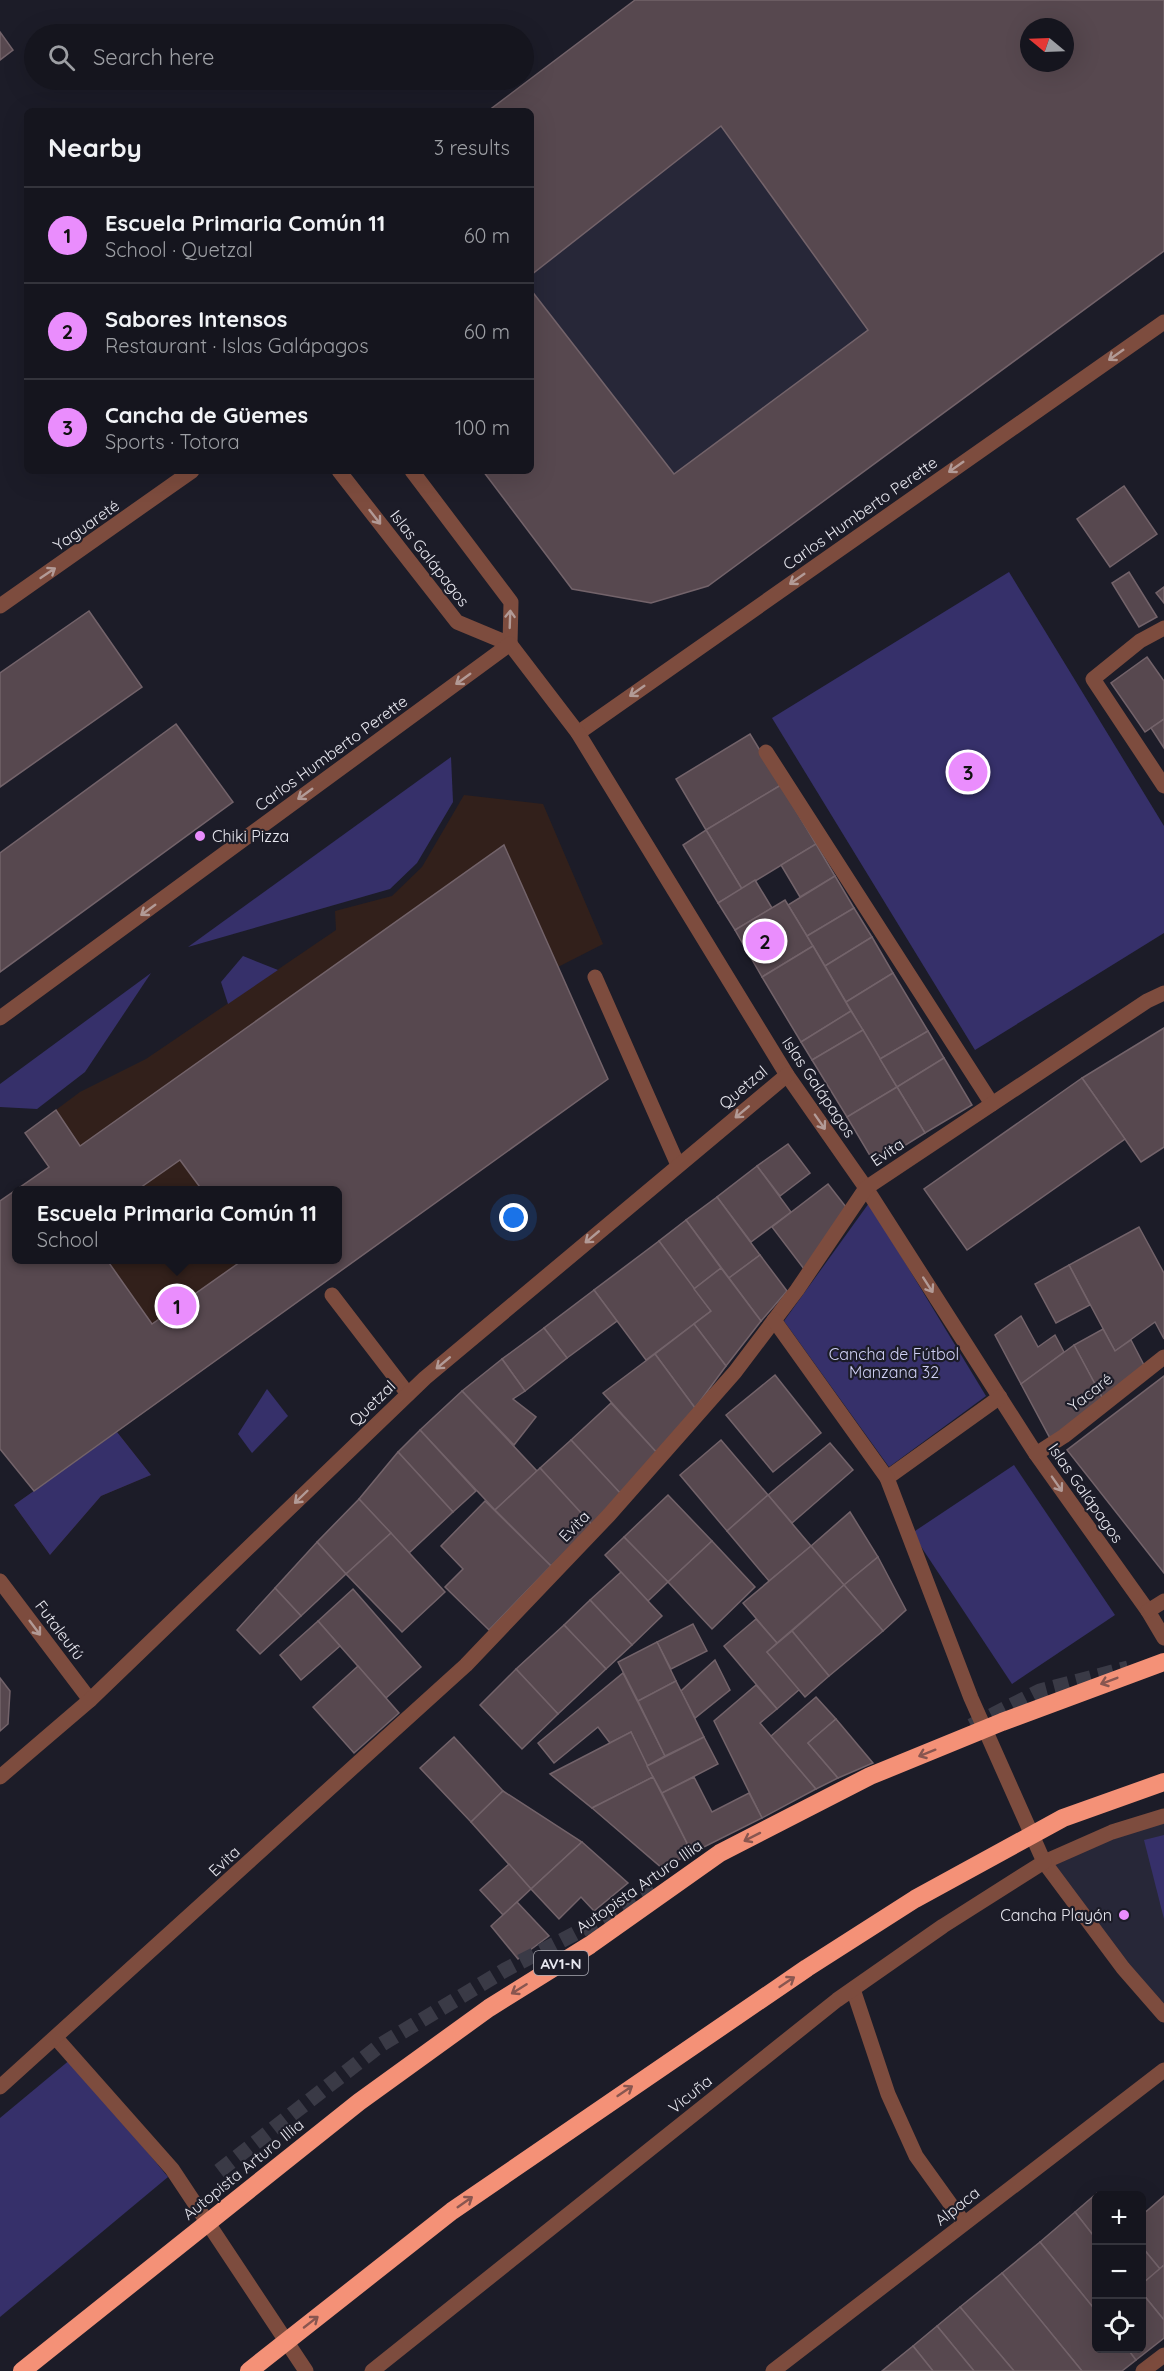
<!DOCTYPE html>
<html lang="en">
<head>
<meta charset="utf-8">
<style>
	body { margin:0; font-family:Quicksand,sans-serif; background:#22222b; color:#f1f3f6 }
	.controls { position:absolute; right:18px; bottom:18px; display:grid; overflow:hidden; border-radius:9px; box-shadow:0 6px 24px #0002 }
	.controls button { width:54px; height:54px; display:grid; place-items:center; padding:0; border:0; border-bottom:2px solid #34343c; background:#15151e; color:#f1f3f6; font:30px sans-serif }
	.compass { position:absolute; left:1020px; top:18px; width:54px; height:54px; border-radius:50%; background:#15151e; box-shadow:0 6px 24px #0002; rotate:289deg }
	.you { position:absolute; left:514px; top:1218px; width:21px; height:21px; margin:-15px; border:4px solid #fff; border-radius:50%; background:#1a73e8; box-shadow:0 0 0 9px #1a73e833 }
	.badge { display:grid; place-items:center; width:39px; height:39px; border-radius:50%; background:#ea8dfd; color:#111; font-size:20px; font-weight:700 }
	.pin { position:absolute; translate:-50% -50%; border:3px solid #fff; box-shadow:0 2px 6px #0006 }
	.popup { position:absolute; left:12px; top:1186px; width:330px; height:78px; box-sizing:border-box; display:grid; place-content:center; border-radius:9px; background:#15151e; filter:drop-shadow(0 2px 4px #0005); font-size:20px; white-space:nowrap; color:#9d9fa4 }
	.popup b { font-size:22px; color:#f1f3f6 }
	.popup::after { content:''; position:absolute; left:50%; top:100%; margin-left:-12px; border:12px solid transparent; border-top-color:#15151e }
	.list { margin:0; padding:0; list-style:none }
	h2 { display:flex; justify-content:space-between; align-items:center; height:78px; margin:0; padding:0 24px; font-size:26px }
	h2 small { font-size:20px; font-weight:400; color:#9d9fa4 }
	.list li { display:grid; grid-template-columns:39px 1fr auto; gap:18px; align-items:center; box-sizing:border-box; height:96px; padding:0 24px; border-top:2px solid #34343c }
	.list b { display:block; font-size:22px; white-space:nowrap }
	.list p { margin:0; font-size:20px; white-space:nowrap; color:#9d9fa4 }
	.list em { font-size:20px; font-style:normal; color:#9d9fa4 }
	.icon { flex:none; width:33px; height:33px; fill:none; stroke:currentColor; stroke-width:2; stroke-linecap:round; stroke-linejoin:round }
	.map { position:relative; flex:none; width:1164px; height:2371px; overflow:hidden }
	.search { position:absolute; background:#15151e; box-shadow:0 6px 24px #0002; left:24px; top:24px; width:510px; height:66px; display:flex; align-items:center; gap:15px; box-sizing:border-box; padding:0 21px; border-radius:33px; color:#9d9fa4; font-size:22px }
	.panel { position:absolute; background:#15151e; box-shadow:0 6px 24px #0002; left:24px; top:108px; width:510px; height:366px; border-radius:9px }
	.map>svg:first-child { display:block }
</style>
</head>
<body>
<div class="map">
<svg width="1164" height="2371" viewBox="0 0 1164 2371">
	<rect width="100%" height="100%" fill="#1c1c28"/>
	<g fill="#272738" fill-rule="evenodd">
		<path d="M1164,0V251L708,586L651,603L572,589L483,471H531V111ZM1029,27H1065V63H1029Z"/>
		<path d="M1164,1816V2015L1044,1862Z"/>
	</g>
	<path fill="#32201b" fill-rule="evenodd" d="M464,795L543,804L603,944L558,967L608,1079L117,1432L151,1475L101,1496L50,1555L14,1505L34,1491L0,1449V1201L48,1167L25,1133L80,1092L146,1059L336,930L335,911L392,896L422,867ZM16,1190H338V1260H16Z"/>
	<g fill="#36306a">
		<path d="M1009,572L1164,826V933L975,1050L772,718Z"/>
		<path d="M451,757L453,802L417,863L390,889L188,947Z"/>
		<path d="M243,956L278,970L228,1004L221,982Z"/>
		<path d="M151,973L85,1072L37,1109L0,1107V1084Z"/>
		<path d="M869,1203L986,1396L889,1467L784,1321Z"/>
		<path d="M267,1389L288,1416L252,1453L238,1434Z"/>
		<path d="M117,1432L151,1475L101,1496L50,1555L14,1505Z"/>
		<path d="M1014,1465L1115,1615L1012,1684L912,1533Z"/>
		<path d="M1164,1835V1919L1144,1840Z"/>
		<path d="M71,2059L168,2177L0,2317V2118Z"/>
	</g>
	<g fill="#57484f" stroke="#73636a" stroke-width="1.5" fill-rule="evenodd">
		<path d="M635,0H1164V251L708,586L651,603L572,589L483,471H531V290L674,474L868,330L721,126L531,275V111H488ZM1029,27H1065V63H1029Z"/>
		<path d="M0,32L13,50L0,60Z"/>
		<path d="M1124,486L1157,534L1110,567L1077,519Z"/>
		<path d="M1129,572L1157,617L1139,627L1112,583Z"/>
		<path d="M1164,587V603L1156,593Z"/>
		<path d="M89,611L142,687L0,787V673Z"/>
		<path d="M1147,657L1164,681V719L1145,732L1111,683Z"/>
		<path d="M1164,719V748L1151,728Z"/>
		<path d="M176,724L233,802L0,972V853Z"/>
		<path d="M750,734L781,785L706,830L676,779Z"/>
		<path d="M781,785L816,844L742,889L706,830Z"/>
		<path d="M706,830L742,889L718,903L683,845Z"/>
		<path d="M816,844L835,876L800,897L781,865Z"/>
		<path d="M504,845L608,1079L34,1491L0,1449V1201L49,1167L25,1133L56,1110L80,1146ZM180,1160L202,1190H338V1260H243L152,1324L107,1260H16V1190H137Z"/>
		<path d="M835,876L854,908L807,936L788,905Z"/>
		<path d="M755,880L772,908L735,930L718,903Z"/>
		<path d="M785,900L813,946L762,977L735,930Z"/>
		<path d="M854,908L872,937L825,966L807,936Z"/>
		<path d="M872,937L893,973L846,1002L825,966Z"/>
		<path d="M813,946L851,1011L801,1042L762,977Z"/>
		<path d="M893,973L928,1031L880,1059L846,1002Z"/>
		<path d="M851,1011L863,1030L812,1060L801,1042Z"/>
		<path d="M1164,1028V1147L1141,1162L1082,1078Z"/>
		<path d="M863,1030L897,1087L847,1117L812,1060Z"/>
		<path d="M928,1031L944,1058L897,1087L880,1059Z"/>
		<path d="M944,1058L972,1105L925,1133L897,1087Z"/>
		<path d="M1082,1078L1125,1139L967,1250L924,1189Z"/>
		<path d="M897,1087L925,1133L875,1164L847,1117Z"/>
		<path d="M788,1144L810,1173L780,1196L757,1166Z"/>
		<path d="M757,1166L791,1212L751,1242L717,1197Z"/>
		<path d="M828,1184L846,1207L804,1269L772,1227Z"/>
		<path d="M717,1197L760,1255L729,1278L686,1220Z"/>
		<path d="M686,1220L721,1268L694,1289L659,1241Z"/>
		<path d="M1139,1227L1164,1273V1339L1155,1322L1115,1351L1069,1265Z"/>
		<path d="M659,1241L711,1311L646,1360L594,1290Z"/>
		<path d="M760,1255L787,1291L761,1321L729,1278Z"/>
		<path d="M1069,1265L1090,1305L1056,1323L1035,1284Z"/>
		<path d="M721,1268L761,1321L726,1366L694,1324L711,1311L694,1289Z"/>
		<path d="M594,1290L617,1321L567,1358L544,1328Z"/>
		<path d="M1021,1316L1038,1347L1055,1335L1064,1352L1021,1384L995,1335Z"/>
		<path d="M694,1324L726,1366L695,1408L655,1354Z"/>
		<path d="M544,1328L567,1358L525,1391L502,1359Z"/>
		<path d="M1103,1329L1115,1351L1131,1340L1145,1367L1103,1399L1074,1345Z"/>
		<path d="M1074,1345L1103,1399L1051,1440L1021,1384Z"/>
		<path d="M655,1354L695,1408L658,1454L603,1393Z"/>
		<path d="M502,1359L525,1391L513,1399L536,1417L514,1445L462,1391Z"/>
		<path d="M775,1375L821,1433L773,1472L726,1415Z"/>
		<path d="M1164,1376V1573L1067,1450Z"/>
		<path d="M462,1391L537,1471L495,1510L420,1430Z"/>
		<path d="M611,1403L658,1454L621,1494L571,1440Z"/>
		<path d="M420,1430L476,1491L453,1512L398,1452Z"/>
		<path d="M571,1440L621,1494L593,1526L540,1468Z"/>
		<path d="M721,1440L768,1495L727,1531L680,1475Z"/>
		<path d="M830,1443L853,1470L792,1523L768,1495Z"/>
		<path d="M398,1452L453,1512L409,1553L359,1499Z"/>
		<path d="M540,1468L593,1526L551,1566L495,1510Z"/>
		<path d="M668,1495L712,1541L668,1582L624,1537Z"/>
		<path d="M768,1495L811,1546L769,1581L727,1531Z"/>
		<path d="M359,1499L391,1533L346,1574L317,1542Z"/>
		<path d="M485,1501L551,1566L489,1630L445,1587L463,1569L441,1546Z"/>
		<path d="M850,1512L878,1557L844,1585L811,1546Z"/>
		<path d="M391,1533L445,1592L402,1632L346,1574Z"/>
		<path d="M624,1537L668,1582L648,1601L605,1555Z"/>
		<path d="M712,1541L755,1587L712,1629L668,1582Z"/>
		<path d="M317,1542L346,1574L301,1616L275,1588Z"/>
		<path d="M811,1546L844,1585L777,1643L743,1603Z"/>
		<path d="M878,1557L906,1610L883,1631L844,1585Z"/>
		<path d="M621,1572L662,1616L632,1645L590,1600Z"/>
		<path d="M844,1585L883,1631L829,1676L792,1631Z"/>
		<path d="M275,1588L301,1616L260,1654L237,1630Z"/>
		<path d="M353,1589L421,1667L386,1698L318,1621Z"/>
		<path d="M590,1600L632,1645L606,1669L564,1625Z"/>
		<path d="M756,1619L777,1643L767,1652L800,1689L777,1709L724,1646Z"/>
		<path d="M318,1621L340,1646L301,1680L280,1655Z"/>
		<path d="M693,1624L707,1651L671,1669L657,1642Z"/>
		<path d="M564,1625L606,1669L558,1714L516,1669Z"/>
		<path d="M792,1631L829,1676L805,1697L767,1652Z"/>
		<path d="M657,1642L676,1681L638,1701L618,1662Z"/>
		<path d="M715,1660L730,1690L695,1718L681,1691Z"/>
		<path d="M358,1666L399,1713L354,1753L313,1707Z"/>
		<path d="M516,1669L558,1714L522,1749L480,1705Z"/>
		<path d="M623,1673L665,1756L647,1766L631,1732L610,1743L598,1727L554,1763L538,1743Z"/>
		<path d="M0,1678L10,1691L8,1724L0,1731Z"/>
		<path d="M676,1681L704,1737L665,1756L638,1701Z"/>
		<path d="M756,1685L777,1709L760,1723L816,1789L762,1818L714,1721Z"/>
		<path d="M816,1697L836,1719L808,1743L838,1778L816,1789L771,1736Z"/>
		<path d="M836,1719L873,1763L838,1778L808,1743Z"/>
		<path d="M631,1732L653,1777L592,1808L550,1774Z"/>
		<path d="M454,1737L503,1791L471,1822L420,1768Z"/>
		<path d="M704,1737L718,1764L662,1793L647,1766Z"/>
		<path d="M653,1777L692,1853L662,1868L592,1808Z"/>
		<path d="M694,1777L712,1812L749,1793L762,1818L692,1853L662,1793Z"/>
		<path d="M503,1791L582,1842L531,1889L471,1822Z"/>
		<path d="M582,1842L628,1883L594,1911L581,1897L559,1919L531,1889Z"/>
		<path d="M509,1864L531,1889L503,1915L480,1890Z"/>
		<path d="M517,1902L549,1936L518,1959L491,1926Z"/>
		<path d="M1097,2193L1099,2196H1096V2239L1075,2212Z"/>
		<path d="M1164,2196V2265L1160,2269L1142,2247V2215Z"/>
		<path d="M1075,2212L1096,2239V2311L1040,2242Z"/>
		<path d="M1040,2242L1096,2311V2348H1127L1136,2360L1122,2371H1082L1002,2273Z"/>
		<path d="M1142,2247L1160,2269L1142,2284Z"/>
		<path d="M1164,2265V2320L1142,2293V2284Z"/>
		<path d="M1002,2273L1082,2371H1014L960,2307Z"/>
		<path d="M1142,2293L1164,2320V2338L1136,2360L1127,2348H1142Z"/>
		<path d="M960,2307L1014,2371H974L937,2326Z"/>
		<path d="M937,2326L974,2371H933L913,2346Z"/>
		<path d="M913,2346L933,2371H882Z"/>
	</g>
	<g fill="none" stroke-linecap="round" stroke-linejoin="round">
		<g stroke="#3a3a46" stroke-width="15" stroke-dasharray="15 8" stroke-linecap="butt">
			<path d="M971,1726L1040,1691L1128,1668"/>
			<path d="M219,2171L382,2044L505,1970L655,1892"/>
		</g>
		<g stroke="#7d4c3e" stroke-width="15">
			<path d="M766,752L992,1104"/>
			<path d="M595,977L678,1165"/>
			<path d="M332,1295L408,1394"/>
			<path d="M1164,1816L1112,1832L1044,1862L1123,1968L1164,2015"/>
			<path d="M853,1989L888,2094L916,2156L964,2223"/>
		</g>
		<path stroke="#7d4c3e" stroke-width="15" d="M56,2038L172,2169L306,2371"/>
		<g stroke="#7d4c3e" stroke-width="15">
			<path d="M339,471L457,622L510,644L511,602L412,471"/>
			<path d="M0,606L192,471"/>
			<path d="M1164,628L1140,641L1093,679L1164,786"/>
			<path d="M578,733L1164,322"/>
			<path d="M0,1018L510,644L578,733L787,1075L866,1188L1036,1454L1148,1611L1164,1638"/>
			<path d="M1036,1454L1064,1436L1164,1357"/>
			<path d="M887,1478L1000,1397"/>
			<path d="M0,1581L90,1700"/>
			<path d="M1148,1611L1164,1601"/>
			<path d="M0,1777L90,1700L425,1378L787,1075"/>
			<path d="M0,2087L466,1665L609,1515L735,1372L797,1290L866,1188L1147,1001L1164,993"/>
			<path d="M372,2371L837,2000L943,1926L1044,1862L971,1698L887,1478L774,1320"/>
			<path d="M773,2371L1164,2070"/>
			<path d="M1143,2371L1164,2355"/>
		</g>
		<g stroke="#f49177" stroke-width="18">
			<path d="M22,2371L359,2102L489,2008L590,1945L720,1853L870,1776L1002,1722L1164,1662"/>
			<path d="M249,2371L452,2211L807,1968L915,1899L1063,1818L1164,1782"/>
		</g>
	</g>
	<defs><path id="oneway-shaft" d="M-6 0H5M1.5-3L5.5 0L1.5 3" fill="none" stroke-width="1.6" stroke-linecap="round" stroke-linejoin="round" transform="scale(1.5)"/></defs>
	<g stroke="#b29a96">
		<use href="#oneway-shaft" transform="translate(1116 355) rotate(145)"/>
		<use href="#oneway-shaft" transform="translate(956 467) rotate(145)"/>
		<use href="#oneway-shaft" transform="translate(375 517) rotate(52)"/>
		<use href="#oneway-shaft" transform="translate(48 573) rotate(-34)"/>
		<use href="#oneway-shaft" transform="translate(797 579) rotate(145)"/>
		<use href="#oneway-shaft" transform="translate(510 619) rotate(-88)"/>
		<use href="#oneway-shaft" transform="translate(463 679) rotate(144)"/>
		<use href="#oneway-shaft" transform="translate(637 691) rotate(145)"/>
		<use href="#oneway-shaft" transform="translate(305 794) rotate(144)"/>
		<use href="#oneway-shaft" transform="translate(148 910) rotate(144)"/>
		<use href="#oneway-shaft" transform="translate(742 1112) rotate(140)"/>
		<use href="#oneway-shaft" transform="translate(820 1122) rotate(55)"/>
		<use href="#oneway-shaft" transform="translate(592 1237) rotate(140)"/>
		<use href="#oneway-shaft" transform="translate(928 1285) rotate(57)"/>
		<use href="#oneway-shaft" transform="translate(443 1363) rotate(140)"/>
		<use href="#oneway-shaft" transform="translate(1057 1484) rotate(55)"/>
		<use href="#oneway-shaft" transform="translate(301 1497) rotate(136)"/>
		<use href="#oneway-shaft" transform="translate(35 1628) rotate(53)"/>
	</g>
	<g stroke="#885650">
		<use href="#oneway-shaft" transform="translate(1109 1681) rotate(159)"/>
		<use href="#oneway-shaft" transform="translate(927 1753) rotate(158)"/>
		<use href="#oneway-shaft" transform="translate(752 1837) rotate(153)"/>
		<use href="#oneway-shaft" transform="translate(787 1982) rotate(-34)"/>
		<use href="#oneway-shaft" transform="translate(519 1989) rotate(148)"/>
		<use href="#oneway-shaft" transform="translate(625 2091) rotate(-34)"/>
		<use href="#oneway-shaft" transform="translate(465 2202) rotate(-35)"/>
		<use href="#oneway-shaft" transform="translate(311 2322) rotate(-38)"/>
	</g>
	<g fill="#ea8dfd" stroke="#1c1c28" stroke-width="2">
		<circle cx="200" cy="836" r="6"/>
		<circle cx="1124" cy="1915" r="6"/>
	</g>
	<g text-anchor="middle" dominant-baseline="central" stroke-width="4.5" stroke-linejoin="round" paint-order="stroke">
		<rect fill="#1c1c28" stroke="#aaaab3" stroke-width="1.5" x="534" y="1951" width="54" height="24" rx="4.5"/>
		<g font-size="15" font-weight="bold" fill="#e7e7ef">
			<text x="561" y="1963">AV1-N</text>
		</g>
		<g font-size="16" fill="#e7e7ef" stroke="#1c1c28">
			<text transform="translate(860 513) rotate(-35)">Carlos Humberto Perette</text>
			<text transform="translate(86 525) rotate(-35)">Yaguareté</text>
			<text transform="translate(430 558) rotate(52)">Islas Galápagos</text>
			<text transform="translate(331 753) rotate(-36)">Carlos Humberto Perette</text>
			<text transform="translate(743 1087) rotate(-40)">Quetzal</text>
			<text transform="translate(819 1087) rotate(56)">Islas Galápagos</text>
			<text transform="translate(887 1152) rotate(-34)">Evita</text>
			<text transform="translate(1090 1392) rotate(-38)">Yacaré</text>
			<text transform="translate(372 1403) rotate(-44)">Quetzal</text>
			<text transform="translate(1086 1493) rotate(55)">Islas Galápagos</text>
			<text transform="translate(574 1526) rotate(-46)">Evita</text>
			<text transform="translate(60 1630) rotate(53)">Futaleufú</text>
			<text transform="translate(224 1861) rotate(-43)">Evita</text>
			<text transform="translate(639 1886) rotate(-35)">Autopista Arturo Illia</text>
			<text transform="translate(690 2094) rotate(-39)">Vicuña</text>
			<text transform="translate(243 2169) rotate(-39)">Autopista Arturo Illia</text>
			<text transform="translate(957 2206) rotate(-38)">Alpaca</text>
		</g>
		<g font-size="16" fill="#e7e7ef" stroke="#1c1c28" text-anchor="start">
			<text x="212" y="836">Chiki Pizza</text>
			<text x="1112" y="1915" text-anchor="end">Cancha Playón</text>
		</g>
		<g font-size="16" fill="#d0d1f5" stroke="#1c1c28">
			<text x="894" y="1354">Cancha de Fútbol<tspan x="894" dy="18">Manzana 32</tspan></text>
		</g>
	</g>
</svg>
<div class="controls">
<button>+</button>
<button>−</button>
<button><svg class="icon" aria-label="locate" viewBox="0 0 24 24"><circle cx="12" cy="12" r="6"/><path d="M12 2v4M12 18v4M2 12h4M18 12h4"/></svg></button>
</div>
<svg class="compass" viewBox="-18 -18 36 36"><path d="M0-13l5 13h-10z" fill="#e53935"/><path d="M0 13l5-13h-10z" fill="#9d9fa4"/></svg>
<div class="you"></div>
<div class="pin badge" style="left:177px;top:1306px">1</div>
<div class="popup"><b>Escuela Primaria Común 11</b>School</div>
<div class="pin badge" style="left:765px;top:941px">2</div>
<div class="pin badge" style="left:968px;top:772px">3</div>
<div class="search"><svg class="icon" aria-label="search" viewBox="0 0 24 24"><circle cx="10" cy="10" r="6"/><path d="M15 15l6 6"/></svg>Search here</div>
<section class="panel">
<h2>Nearby<small>3 results</small></h2>
<ul class="list">
<li><span class="badge">1</span><div><b>Escuela Primaria Común 11</b><p>School · Quetzal</p></div><em>60 m</em></li>
<li><span class="badge">2</span><div><b>Sabores Intensos</b><p>Restaurant · Islas Galápagos</p></div><em>60 m</em></li>
<li><span class="badge">3</span><div><b>Cancha de Güemes</b><p>Sports · Totora</p></div><em>100 m</em></li>
</ul>
</section>
</div>
</body>
</html>
